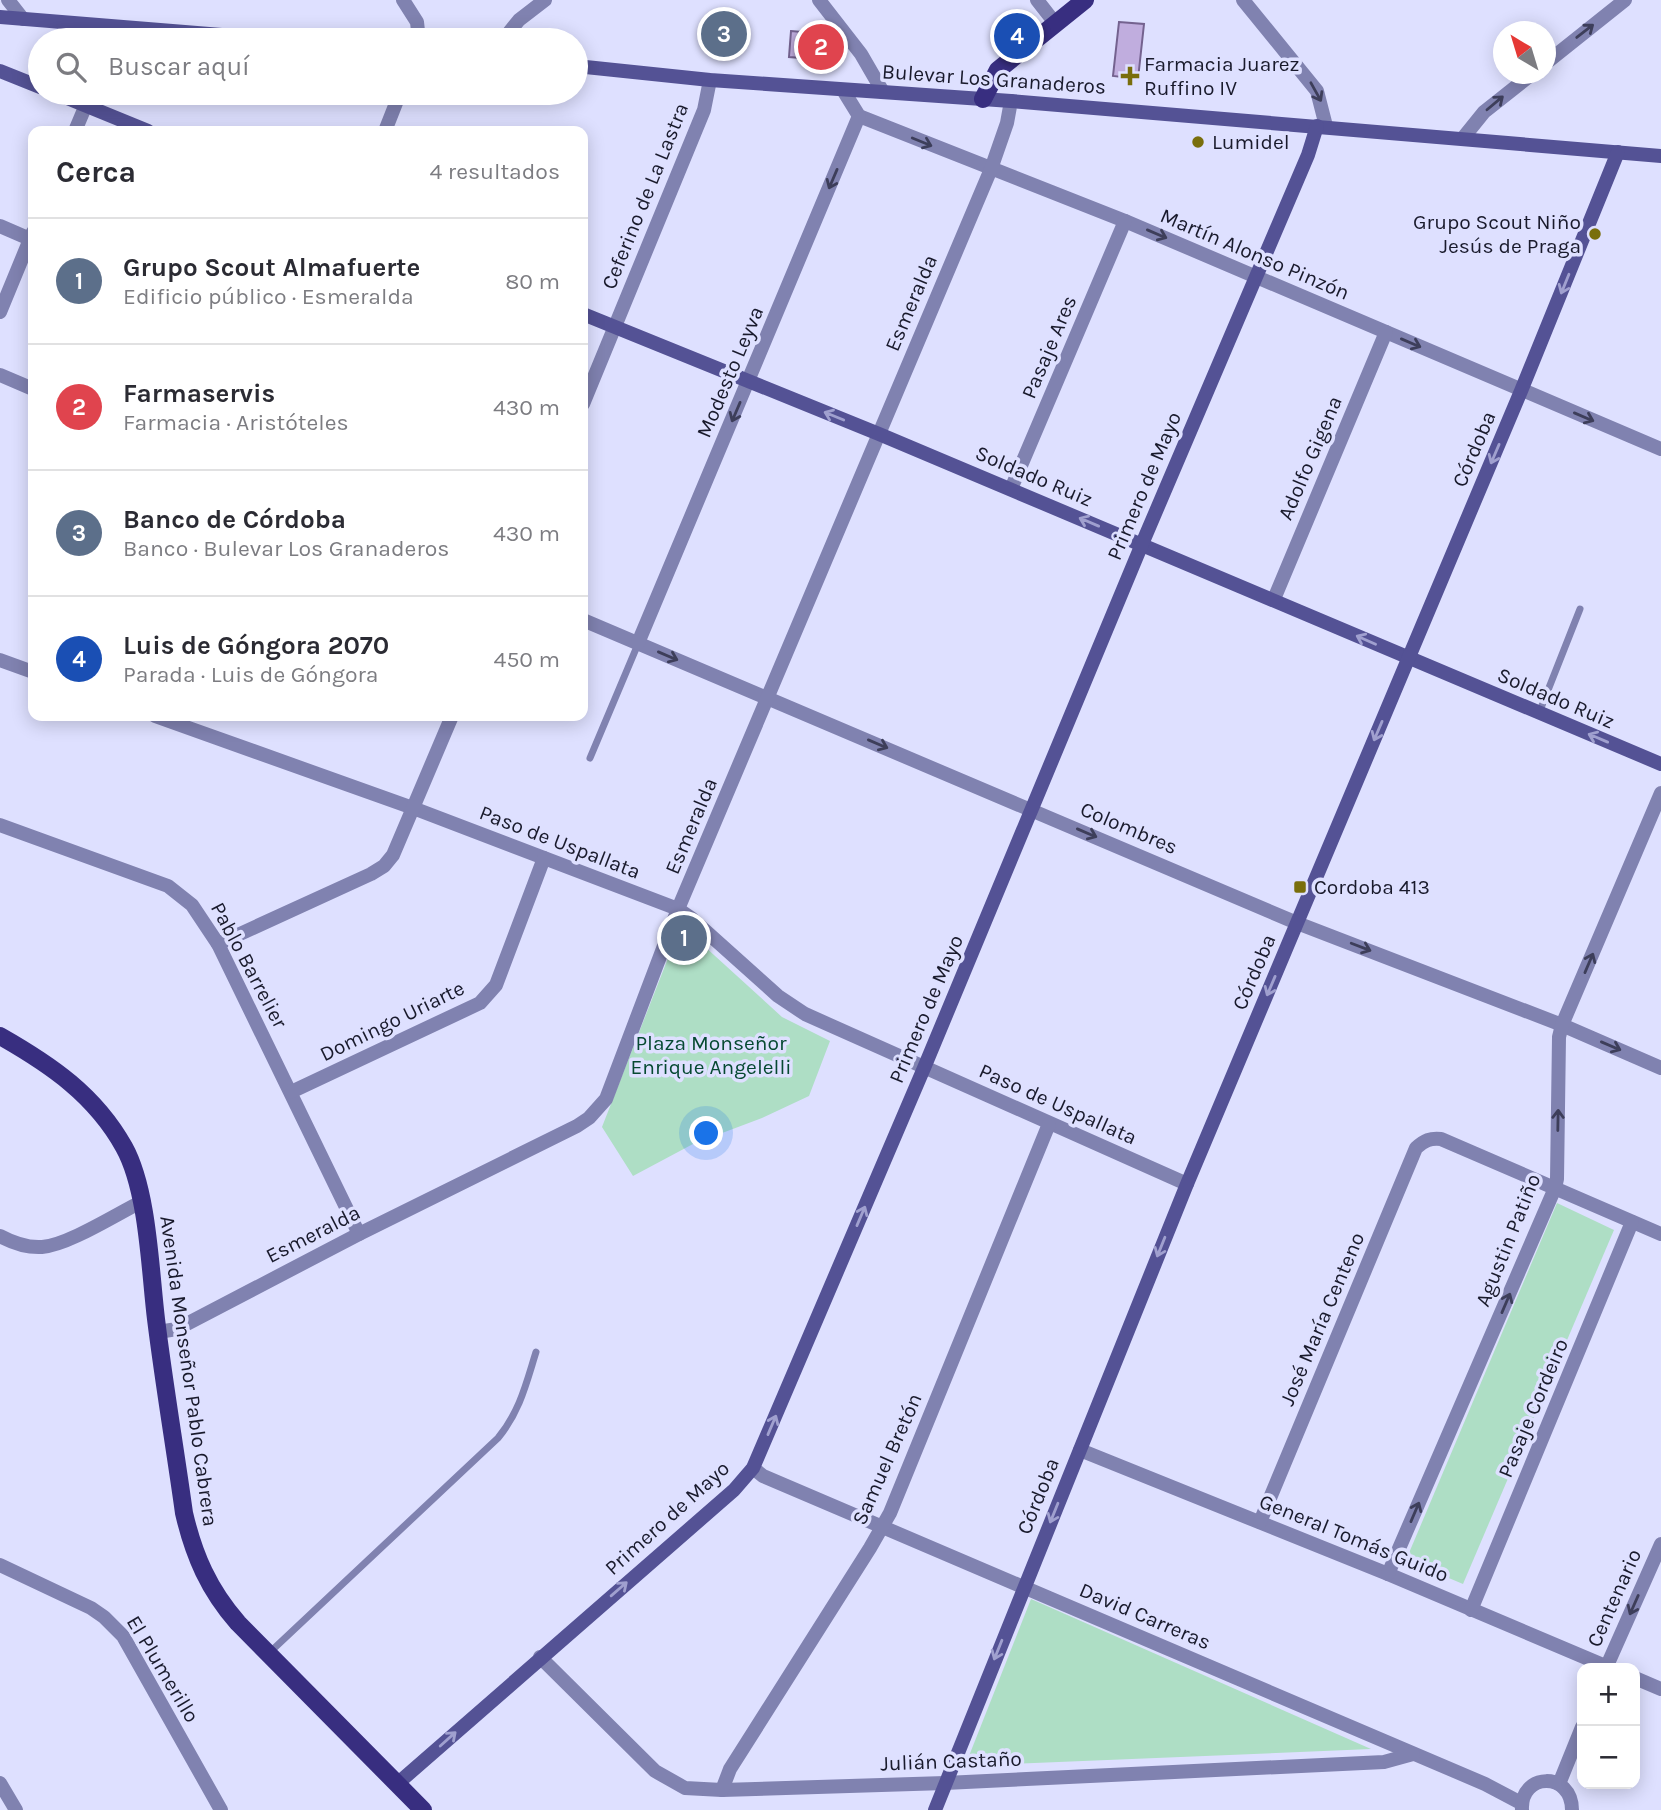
<!DOCTYPE html>
<html lang="es">
<head>
<meta charset="utf-8">
<style>
	body { margin:0; font-family:Karla,sans-serif; background:#f2f2f3; color:#2b2b33 }
	.controls { position:absolute; right:21px; bottom:21px; display:grid; overflow:hidden; border-radius:14px; box-shadow:0 4px 18px #0003 }
	.controls button { width:63px; height:63px; display:grid; place-items:center; padding:0; border:0; border-bottom:2px solid #e1e1e2; background:#fff; color:#2b2b33; font:35px sans-serif }
	.compass { position:absolute; left:1493px; top:21px; width:63px; height:63px; border-radius:50%; background:#fff; box-shadow:0 4px 18px #0003; rotate:322deg }
	.you { position:absolute; left:707px; top:1134px; width:24px; height:24px; margin:-18px; border:5px solid #fff; border-radius:50%; background:#1a73e8; box-shadow:0 0 0 10px #1a73e833 }
	.badge { display:grid; place-items:center; width:46px; height:46px; border-radius:50%; background:#1a73e8; color:#fff; font-size:23px; font-weight:700 }
	.pin { position:absolute; translate:-50% -50%; border:4px solid #fff; box-shadow:0 2px 7px #0006 }
	.list { margin:0; padding:0; list-style:none }
	h2 { display:flex; justify-content:space-between; align-items:center; height:91px; margin:0; padding:0 28px; font-size:30px }
	h2 small { font-size:23px; font-weight:400; color:#7c7c81 }
	.list li { display:grid; grid-template-columns:46px 1fr auto; gap:21px; align-items:center; box-sizing:border-box; height:126px; padding:0 28px; border-top:2px solid #e1e1e2 }
	.list b { display:block; font-size:26px; white-space:nowrap }
	.list p { margin:0; font-size:23px; white-space:nowrap; color:#7c7c81 }
	.list em { font-size:23px; font-style:normal; color:#7c7c81 }
	.icon { flex:none; width:38px; height:38px; fill:none; stroke:currentColor; stroke-width:2; stroke-linecap:round; stroke-linejoin:round }
	.map { position:relative; flex:none; width:1661px; height:1810px; overflow:hidden }
	.search { position:absolute; background:#fff; box-shadow:0 4px 18px #0003; left:28px; top:28px; width:560px; height:77px; display:flex; align-items:center; gap:18px; box-sizing:border-box; padding:0 24px; border-radius:38px; color:#7c7c81; font-size:26px }
	.panel { position:absolute; background:#fff; box-shadow:0 4px 18px #0003; left:28px; top:126px; width:560px; height:595px; border-radius:14px }
	.map>svg:first-child { display:block }
</style>
</head>
<body>
<div class="map">
<svg width="1661" height="1810" viewBox="0 0 1661 1810">
	<rect width="100%" height="100%" fill="#dee0ff"/>
	<g fill="#aedec5">
		<path d="M681,925L782,1017L830,1041L809,1096L762,1118L693,1144L633,1176L602,1127Z"/>
		<path d="M1557,1203L1614,1230L1463,1584L1406,1560Z"/>
		<path d="M1031,1599L1371,1749L965,1766Z"/>
	</g>
	<g fill="#c0adde" stroke="#74628f" stroke-width="2">
		<path d="M717,13L739,14L736,48L714,46Z"/>
		<path d="M1119,22L1144,24L1138,79L1113,76Z"/>
		<path d="M791,31L824,34L841,61L789,57Z"/>
	</g>
	<g fill="none" stroke-linecap="round" stroke-linejoin="round">
		<g stroke="#8082b0" stroke-width="7">
			<path d="M1539,713L1580,609"/>
			<path d="M590,758L638,644"/>
			<path d="M268,1654L498,1438C520,1411 526,1384 536,1352"/>
		</g>
		<g stroke="#8082b0" stroke-width="14">
			<path d="M8,0L23,19"/>
			<path d="M403,0L417,22L419,40"/>
			<path d="M819,0L861,54L883,92"/>
			<path d="M1037,0L1055,23"/>
			<path d="M1243,0L1317,91L1326,126"/>
			<path d="M111,40L115,27"/>
			<path d="M503,40L519,20L545,0"/>
			<path d="M1546,63L1625,0"/>
			<path d="M843,90L859,116L1125,221L1661,449"/>
			<path d="M75,131L91,93"/>
			<path d="M385,131L400,93"/>
			<path d="M1463,138L1484,112L1532,74"/>
			<path d="M0,226L30,239"/>
			<path d="M0,312L33,232"/>
			<path d="M0,375L33,389"/>
			<path d="M583,404L704,110L710,80"/>
			<path d="M1011,489L1125,221"/>
			<path d="M1274,599L1386,332"/>
			<path d="M583,620L1297,923L1562,1025L1661,1068"/>
			<path d="M638,643L859,116"/>
			<path d="M0,660L33,672"/>
			<path d="M155,716L413,808L678,909L691,918L778,996L805,1014L1187,1184"/>
			<path d="M0,825L168,886L192,905L218,944L359,1234"/>
			<path d="M218,944L371,874L384,866L393,855L452,716"/>
			<path d="M291,1092L480,1003L496,985L544,858"/>
			<path d="M0,1236C13,1243 26,1248 42,1247C68,1245 115,1215 141,1202"/>
			<path d="M158,1332L177,1329L359,1234L577,1126L589,1118L606,1099L678,909L991,169L1007,123L1011,101"/>
			<path d="M1080,1450L1388,1574L1610,1668"/>
			<path d="M753,1468L763,1476L1485,1784L1521,1803"/>
			<path d="M1260,1522L1416,1148C1425,1140 1430,1138 1441,1139L1661,1234"/>
			<path d="M0,1565L91,1608L104,1617L123,1636L221,1810"/>
			<path d="M1388,1574L1555,1188L1557,1179L1559,1037L1562,1025L1661,793"/>
			<path d="M1471,1610L1632,1222"/>
			<path d="M540,1657L655,1771L685,1788L722,1790L945,1783L1384,1762L1413,1754"/>
			<path d="M1606,1668L1661,1544"/>
			<path d="M1635,1678L1661,1689"/>
			<path d="M0,1783L16,1810"/>
			<path d="M1559,1784L1582,1727"/>
			<path d="M722,1790L730,1769L870,1548L890,1513L1049,1124"/>
			<path d="M1522,1810C1520,1772 1572,1771 1572,1810"/>
		</g>
		<g stroke="#545295" stroke-width="14">
			<path d="M0,17L283,40"/>
			<path d="M576,66L710,80L1011,101L1661,156"/>
			<path d="M0,71L40,87"/>
			<path d="M55,93L148,131"/>
			<path d="M583,314L879,434L1661,764"/>
			<path d="M397,1784L734,1490L753,1468L924,1068L1142,544L1308,155L1317,126"/>
			<path d="M935,1810L1187,1184L1521,391L1618,152"/>
		</g>
		<g stroke="#382e80" stroke-width="18">
			<path d="M983,99L998,70L1085,0"/>
			<path d="M0,1036C51,1065 95,1095 124,1147C148,1190 150,1270 156,1319C164,1384 175,1448 184,1513C194,1556 209,1590 238,1623L423,1810"/>
		</g>
	</g>
	<defs><path id="oneway-shaft" d="M-6 0H5M1.5-3L5.5 0L1.5 3" fill="none" stroke-width="1.6" stroke-linecap="round" stroke-linejoin="round" transform="scale(1.75)"/></defs>
	<g stroke="#3d3e5a">
		<use href="#oneway-shaft" transform="translate(1585 31) rotate(-38)"/>
		<use href="#oneway-shaft" transform="translate(1316 92) rotate(61)"/>
		<use href="#oneway-shaft" transform="translate(1495 103) rotate(-40)"/>
		<use href="#oneway-shaft" transform="translate(922 142) rotate(22)"/>
		<use href="#oneway-shaft" transform="translate(833 179) rotate(113)"/>
		<use href="#oneway-shaft" transform="translate(1157 234) rotate(23)"/>
		<use href="#oneway-shaft" transform="translate(1411 343) rotate(23)"/>
		<use href="#oneway-shaft" transform="translate(736 412) rotate(113)"/>
		<use href="#oneway-shaft" transform="translate(1584 417) rotate(23)"/>
		<use href="#oneway-shaft" transform="translate(668 656) rotate(23)"/>
		<use href="#oneway-shaft" transform="translate(878 744) rotate(23)"/>
		<use href="#oneway-shaft" transform="translate(1087 833) rotate(23)"/>
		<use href="#oneway-shaft" transform="translate(1361 947) rotate(21)"/>
		<use href="#oneway-shaft" transform="translate(1589 963) rotate(-67)"/>
		<use href="#oneway-shaft" transform="translate(1611 1046) rotate(23)"/>
		<use href="#oneway-shaft" transform="translate(1558 1120) rotate(-89)"/>
		<use href="#oneway-shaft" transform="translate(1506 1303) rotate(-67)"/>
		<use href="#oneway-shaft" transform="translate(1415 1512) rotate(-67)"/>
		<use href="#oneway-shaft" transform="translate(1634 1605) rotate(114)"/>
	</g>
	<g stroke="#a0a0cf">
		<use href="#oneway-shaft" transform="translate(1565 284) rotate(112)"/>
		<use href="#oneway-shaft" transform="translate(834 416) rotate(-158)"/>
		<use href="#oneway-shaft" transform="translate(1495 454) rotate(113)"/>
		<use href="#oneway-shaft" transform="translate(1089 522) rotate(-157)"/>
		<use href="#oneway-shaft" transform="translate(1366 640) rotate(-156)"/>
		<use href="#oneway-shaft" transform="translate(1378 731) rotate(113)"/>
		<use href="#oneway-shaft" transform="translate(1598 738) rotate(-157)"/>
		<use href="#oneway-shaft" transform="translate(1271 986) rotate(113)"/>
		<use href="#oneway-shaft" transform="translate(861 1216) rotate(-67)"/>
		<use href="#oneway-shaft" transform="translate(1161 1247) rotate(112)"/>
		<use href="#oneway-shaft" transform="translate(772 1425) rotate(-67)"/>
		<use href="#oneway-shaft" transform="translate(1054 1513) rotate(112)"/>
		<use href="#oneway-shaft" transform="translate(619 1589) rotate(-41)"/>
		<use href="#oneway-shaft" transform="translate(998 1650) rotate(112)"/>
		<use href="#oneway-shaft" transform="translate(448 1739) rotate(-42)"/>
	</g>
	<g fill="#796e0c" stroke="#dee0ff" stroke-width="2.5">
		<path d="M1126.5 65.5h7v7h7v7h-7v7h-7v-7h-7v-7h7z"/>
		<circle cx="1198" cy="142" r="7"/>
		<circle cx="1595" cy="234" r="7"/>
		<rect x="1293" y="880" width="14" height="14" rx="3.5"/>
	</g>
	<g text-anchor="middle" dominant-baseline="central" stroke-width="7" stroke-linejoin="round" paint-order="stroke">
		<g font-size="21" fill="#191a2c" stroke="#dee0ff" text-anchor="start">
			<text x="1144" y="64">Farmacia Juarez<tspan x="1144" dy="24">Ruffino IV</tspan></text>
			<text x="1212" y="142">Lumidel</text>
			<text x="1581" y="222" text-anchor="end">Grupo Scout Niño<tspan x="1581" dy="24">Jesús de Praga</tspan></text>
			<text x="1314" y="887">Cordoba 413</text>
		</g>
		<g font-size="21" fill="#191a2c" stroke="#dee0ff">
			<text transform="translate(994 79) rotate(4)">Bulevar Los Granaderos</text>
			<text transform="translate(645 196) rotate(-68)">Ceferino de La Lastra</text>
			<text transform="translate(1255 254) rotate(23)">Martín Alonso Pinzón</text>
			<text transform="translate(911 303) rotate(-67)">Esmeralda</text>
			<text transform="translate(1049 347) rotate(-67)">Pasaje Ares</text>
			<text transform="translate(730 372) rotate(-67)">Modesto Leyva</text>
			<text transform="translate(1474 449) rotate(-67)">Córdoba</text>
			<text transform="translate(1310 458) rotate(-67)">Adolfo Gigena</text>
			<text transform="translate(1034 476) rotate(23)">Soldado Ruiz</text>
			<text transform="translate(1144 486) rotate(-67)">Primero de Mayo</text>
			<text transform="translate(1556 698) rotate(23)">Soldado Ruiz</text>
			<text transform="translate(691 826) rotate(-67)">Esmeralda</text>
			<text transform="translate(1129 828) rotate(23)">Colombres</text>
			<text transform="translate(560 842) rotate(21)">Paso de Uspallata</text>
			<text transform="translate(249 965) rotate(62)">Pablo Barrelier</text>
			<text transform="translate(1254 972) rotate(-67)">Córdoba</text>
			<text transform="translate(926 1009) rotate(-67)">Primero de Mayo</text>
			<text transform="translate(392 1021) rotate(-26)">Domingo Uriarte</text>
			<text transform="translate(1058 1104) rotate(24)">Paso de Uspallata</text>
			<text transform="translate(313 1234) rotate(-27)">Esmeralda</text>
			<text transform="translate(1508 1240) rotate(-68)">Agustin Patiño</text>
			<text transform="translate(1322 1319) rotate(-67)">José María Centeno</text>
			<text transform="translate(189 1371) rotate(82)">Avenida Monseñor Pablo Cabrera</text>
			<text transform="translate(1533 1408) rotate(-67)">Pasaje Cordeiro</text>
			<text transform="translate(887 1459) rotate(-66)">Samuel Bretón</text>
			<text transform="translate(1038 1496) rotate(-68)">Córdoba</text>
			<text transform="translate(667 1518) rotate(-42)">Primero de Mayo</text>
			<text transform="translate(1354 1538) rotate(22)">General Tomás Guido</text>
			<text transform="translate(1614 1598) rotate(-66)">Centenario</text>
			<text transform="translate(1145 1616) rotate(23)">David Carreras</text>
			<text transform="translate(163 1669) rotate(59)">El Plumerillo</text>
			<text transform="translate(951 1761) rotate(-2)">Julián Castaño</text>
		</g>
		<g font-size="21" fill="#064932" stroke="#dee0ff">
			<text x="711" y="1043">Plaza Monseñor<tspan x="711" dy="24">Enrique Angelelli</tspan></text>
		</g>
	</g>
</svg>
<div class="controls">
<button>+</button>
<button>−</button>
</div>
<svg class="compass" viewBox="-18 -18 36 36"><path d="M0-13l5 13h-10z" fill="#e53935"/><path d="M0 13l5-13h-10z" fill="#7c7c81"/></svg>
<div class="you"></div>
<div class="pin badge" style="left:684px;top:938px;background:#5c6f8a">1</div>
<div class="pin badge" style="left:821px;top:47px;background:#e0444e">2</div>
<div class="pin badge" style="left:724px;top:34px;background:#5c6f8a">3</div>
<div class="pin badge" style="left:1017px;top:36px;background:#1a4fb4">4</div>
<div class="search"><svg class="icon" aria-label="search" viewBox="0 0 24 24"><circle cx="10" cy="10" r="6"/><path d="M15 15l6 6"/></svg>Buscar aquí</div>
<section class="panel">
<h2>Cerca<small>4 resultados</small></h2>
<ul class="list">
<li><span class="badge" style="background:#5c6f8a">1</span><div><b>Grupo Scout Almafuerte</b><p>Edificio público · Esmeralda</p></div><em>80 m</em></li>
<li><span class="badge" style="background:#e0444e">2</span><div><b>Farmaservis</b><p>Farmacia · Aristóteles</p></div><em>430 m</em></li>
<li><span class="badge" style="background:#5c6f8a">3</span><div><b>Banco de Córdoba</b><p>Banco · Bulevar Los Granaderos</p></div><em>430 m</em></li>
<li><span class="badge" style="background:#1a4fb4">4</span><div><b>Luis de Góngora 2070</b><p>Parada · Luis de Góngora</p></div><em>450 m</em></li>
</ul>
</section>
</div>
</body>
</html>
